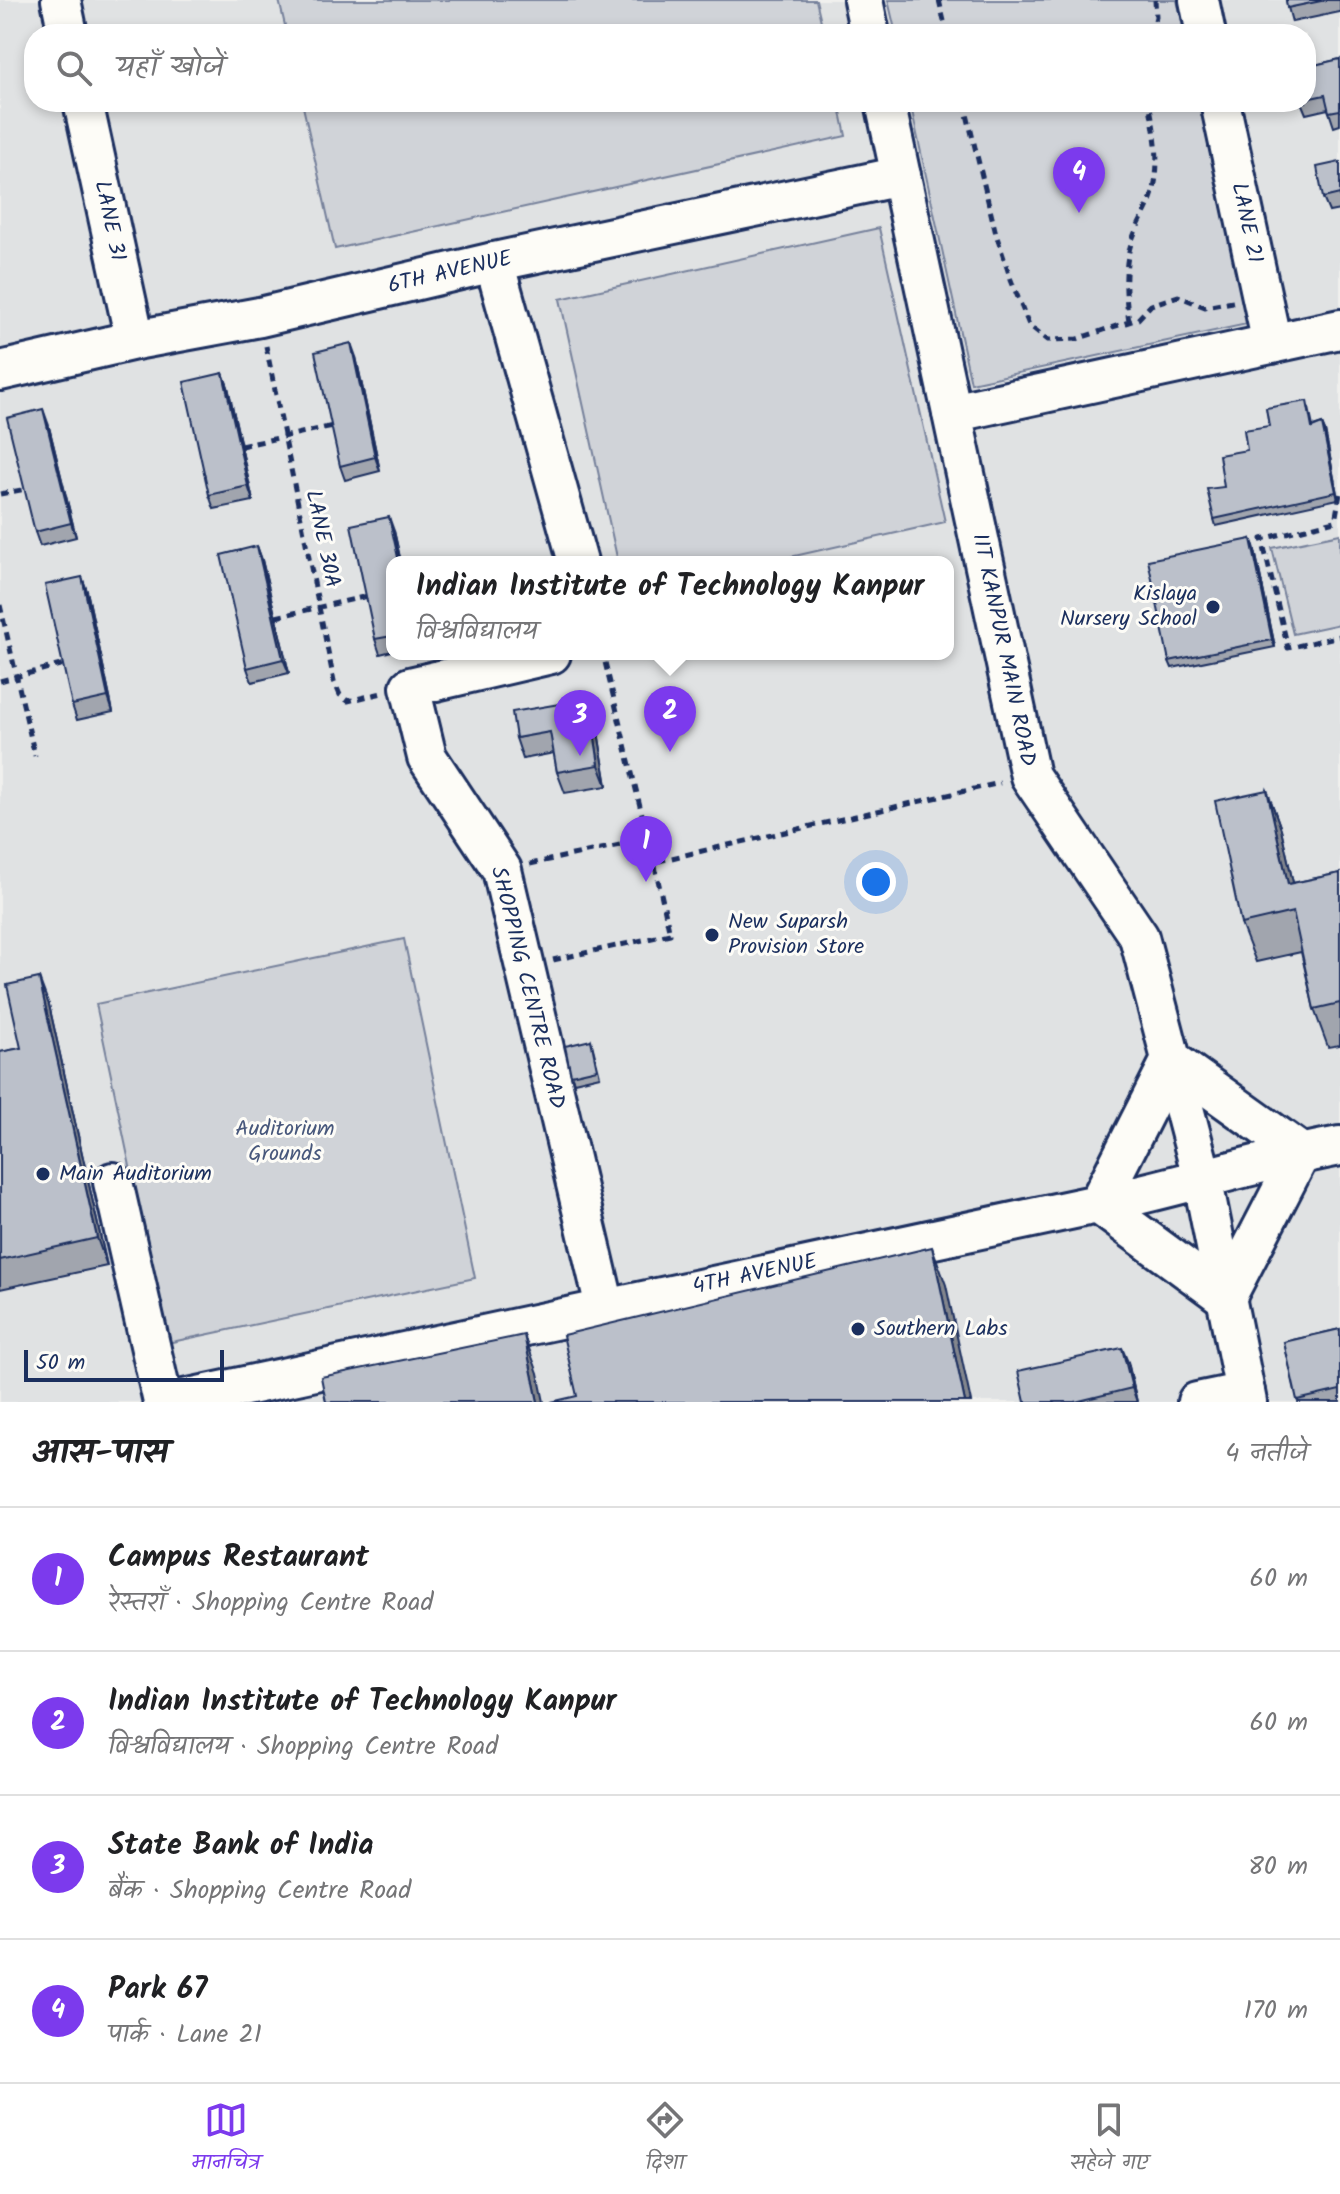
<!DOCTYPE html>
<html lang="hi">
<head>
<meta charset="utf-8">
<style>
	body { margin:0; font-family:Kalam,"Playpen Sans Deva",sans-serif; background:#f2f2f2; color:#202124 }
	.scale { position:absolute; left:24px; bottom:20px; width:200px; box-sizing:border-box; padding-left:8px; border:4px solid #1b2f5e; border-top:0; font-size:22px; line-height:28px; white-space:nowrap; color:#1b2f5e; -webkit-text-stroke:6px #fdfcf7; paint-order:stroke }
	.you { position:absolute; left:876px; top:882px; width:28px; height:28px; margin:-20px; border:6px solid #fff; border-radius:50%; background:#1a73e8; box-shadow:0 0 0 12px #1a73e833 }
	.badge { display:grid; place-items:center; width:52px; height:52px; border-radius:50%; background:#7c3aed; color:#fff; font-size:26px; font-weight:700 }
	.pin { position:absolute; translate:-50% -66px; filter:drop-shadow(0 2px 4px #0008) }
	.pin::after { content:''; position:absolute; top:42px; width:28px; height:24px; background:inherit; clip-path:polygon(0 0,100% 0,50% 100%) }
	.popup { position:absolute; left:386px; top:556px; width:568px; height:104px; box-sizing:border-box; display:grid; place-content:center; border-radius:16px; background:#fff; filter:drop-shadow(0 2px 6px #0005); font-size:26px; white-space:nowrap; color:#757577 }
	.popup b { font-size:30px; color:#202124 }
	.popup::after { content:''; position:absolute; left:50%; top:100%; margin-left:-16px; border:16px solid transparent; border-top-color:#fff }
	.list { margin:0; padding:0; list-style:none }
	h2 { display:flex; justify-content:space-between; align-items:center; height:104px; margin:0; padding:0 32px; font-size:34px }
	h2 small { font-size:26px; font-weight:400; color:#757577 }
	.list li { display:grid; grid-template-columns:52px 1fr auto; gap:24px; align-items:center; box-sizing:border-box; height:144px; padding:0 32px; border-top:2px solid #e0e0e0 }
	.list b { display:block; font-size:30px; white-space:nowrap }
	.list p { margin:0; font-size:26px; white-space:nowrap; color:#757577 }
	.list em { font-size:26px; font-style:normal; color:#757577 }
	.icon { flex:none; width:44px; height:44px; fill:none; stroke:currentColor; stroke-width:2; stroke-linecap:round; stroke-linejoin:round }
	.map { position:relative; flex:none; width:1340px; height:1402px; overflow:hidden }
	.search { position:absolute; background:#fff; box-shadow:0 4px 12px #0003; left:24px; right:24px; top:24px; height:88px; display:flex; align-items:center; gap:20px; box-sizing:border-box; padding:0 28px; border-radius:32px; color:#757577; font-size:30px }
	.sheet { height:680px; background:#fff }
	nav { display:flex; justify-content:space-around; align-items:center; box-sizing:border-box; height:112px; border-top:2px solid #e0e0e0; background:#fff; font-size:22px; color:#757577 }
	nav a { display:grid; justify-items:center; gap:4px }
	nav .on { color:#7c3aed }
	.map>svg:first-child { display:block }
</style>
</head>
<body>
<div class="map">
<svg width="1340" height="1402" viewBox="0 0 1340 1402">
	<rect width="100%" height="100%" fill="#f0f0ee"/>
	<filter id="ink" filterUnits="userSpaceOnUse"><feTurbulence type="fractalNoise" baseFrequency=".0125" numOctaves="2"/><feDisplacementMap in="SourceGraphic" scale="16" xChannelSelector="R" yChannelSelector="G"/><feConvolveMatrix kernelMatrix="1 2 1 2 8 2 1 2 1" color-interpolation-filters="sRGB"/></filter>
	<g filter="url(#ink)">
		<path fill="#e0e2e3" fill-rule="evenodd" d="M0,0H1340V1402H0ZM34,34H1306V102H34ZM392,562H948V654H392Z"/>
		<g fill="#d0d3d8" stroke="#76819b" stroke-width="2">
			<path d="M279,0H816L824,34H287Z"/>
			<path d="M888,0H1177L1185,34H896Z"/>
			<path d="M302,102H839L846,136L335,249Z"/>
			<path d="M910,102H1199L1247,324L971,383Z"/>
			<path d="M879,228L945,522L768,562H618L560,299Z"/>
			<path d="M1340,534V624L1293,634L1272,548Z"/>
			<path d="M404,939L475,1278L167,1343L96,1004Z"/>
		</g>
		<g fill="none" stroke-linecap="round" stroke-linejoin="round">
			<defs>
				<g id="minor">
					<path d="M61,0L68,34"/>
					<path d="M863,0L870,34"/>
					<path d="M1199,0L1206,34"/>
					<path d="M83,102L135,340"/>
					<path d="M885,102L1030,776L1139,937L1202,1177L1247,1402"/>
					<path d="M1220,102L1272,344"/>
					<path d="M494,262L578,562"/>
					<path d="M0,371L135,340L260,317L494,262L901,176"/>
					<path d="M952,413L1340,329"/>
					<path d="M551,654L410,687L427,757L502,870L605,1307"/>
					<path d="M1171,1060L1301,1153L1226,1298"/>
					<path d="M113,1182L163,1402"/>
					<path d="M1098,1204L1171,1060"/>
					<path d="M1098,1204L1226,1298"/>
					<path d="M170,1402C477,1335 785,1270 1093,1205C1176,1188 1257,1161 1340,1146"/>
					<path d="M1197,1402L1245,1392"/>
				</g>
			</defs>
			<use href="#minor" stroke="#1b2f5e" stroke-width="44"/>
			<g stroke="#1b2f5e" stroke-width="5" stroke-dasharray="8 6" stroke-linecap="butt">
				<path d="M939,0L947,34"/>
				<path d="M1151,34L1156,17L1155,0"/>
				<path d="M964,102L996,234L1011,280L1029,325L1048,340L1077,339L1113,327L1138,319L1151,305L1178,296L1205,307L1233,302"/>
				<path d="M1129,322C1125,294 1123,262 1134,235C1141,218 1153,201 1155,183C1160,155 1154,129 1149,102"/>
				<path d="M266,346L334,681L340,695L348,701L382,693"/>
				<path d="M241,446L333,426"/>
				<path d="M0,494L26,489"/>
				<path d="M1340,494L1335,521L1262,539L1288,648L1340,636"/>
				<path d="M0,605L35,756"/>
				<path d="M276,617L368,596"/>
				<path d="M0,681L64,664"/>
				<path d="M648,839L654,862L1000,783"/>
				<path d="M530,864L648,839L603,654"/>
				<path d="M553,960L670,934L654,862"/>
			</g>
			<use href="#minor" stroke="#fdfcf7" stroke-width="38"/>
		</g>
		<g fill="#a1a5ae" stroke="#1b2f5e" stroke-width="2">
			<path d="M1286,0H1340V12L1292,22Z"/>
			<path d="M1340,59V125L1334,127L1328,109L1306,114L1301,102H1306V67Z"/>
			<path d="M1340,162V210L1329,212L1323,198Z"/>
			<path d="M356,357L380,471L345,480L340,466Z"/>
			<path d="M223,373L228,387L253,501L214,509L209,495Z"/>
			<path d="M1309,408L1313,427L1322,424L1325,431L1338,499L1216,526L1214,519L1247,450L1269,426Z"/>
			<path d="M48,423L76,537L40,546L35,532Z"/>
			<path d="M394,531L401,562H392V651L380,654L375,639Z"/>
			<path d="M1251,539L1254,546L1275,647L1172,668L1169,661Z"/>
			<path d="M257,546L262,560L289,673L252,682L247,668Z"/>
			<path d="M82,577L87,591L113,712L77,720L72,705Z"/>
			<path d="M596,720L607,786L565,793L557,772L554,753L523,759L516,738Z"/>
			<path d="M1267,790L1281,829L1293,883L1340,873V1045L1328,1047L1314,1009L1301,952L1256,962L1241,924Z"/>
			<path d="M49,1005L107,1266L0,1289V1052L21,1048Z"/>
			<path d="M591,1040L600,1076L574,1082L571,1075Z"/>
			<path d="M1340,1329V1402H1298L1284,1342Z"/>
			<path d="M1128,1362L1137,1402H1025Z"/>
		</g>
		<g fill="#83868d" stroke="#1b2f5e" stroke-width="2">
			<path d="M351,343L356,357L380,471L375,457Z"/>
			<path d="M223,373L228,387L253,501L248,486Z"/>
			<path d="M43,409L48,423L76,537L71,523Z"/>
			<path d="M1322,424L1325,431L1338,499L1336,492Z"/>
			<path d="M389,517L394,531L401,562H399Z"/>
			<path d="M1251,539L1254,546L1275,647L1272,640Z"/>
			<path d="M257,546L262,560L289,673L283,659Z"/>
			<path d="M82,577L87,591L113,712L108,697Z"/>
			<path d="M589,699L596,720L607,786L599,765Z"/>
			<path d="M1267,790L1281,829L1302,923L1288,884Z"/>
			<path d="M39,978L49,1005L107,1266L97,1238Z"/>
			<path d="M932,1247L946,1285L971,1402H965Z"/>
			<path d="M524,1335L538,1373L544,1402H538Z"/>
			<path d="M1122,1348L1128,1362L1137,1402L1132,1388Z"/>
		</g>
		<g fill="#bbc0ca" stroke="#1b2f5e" stroke-width="2">
			<path d="M1286,0H1326L1287,8Z"/>
			<path d="M1340,59V110L1329,112L1325,95L1306,99V67Z"/>
			<path d="M1340,162V194L1323,198L1317,167Z"/>
			<path d="M351,343L375,457L340,466L315,352Z"/>
			<path d="M223,373L248,486L209,495L184,382Z"/>
			<path d="M1307,401L1312,428L1322,424L1336,492L1214,519L1207,489L1224,487L1219,455L1247,450L1244,430L1269,426L1266,408Z"/>
			<path d="M43,409L71,523L35,532L7,418Z"/>
			<path d="M389,517L399,562H392V636L375,639L351,525Z"/>
			<path d="M1251,539L1272,640L1169,661L1148,560Z"/>
			<path d="M257,546L283,659L247,668L221,555Z"/>
			<path d="M82,577L108,697L72,705L45,585Z"/>
			<path d="M589,699L599,765L557,772L550,732L516,738L512,712Z"/>
			<path d="M1267,790L1288,884L1340,873V1003L1314,1009L1293,912L1241,924L1215,801Z"/>
			<path d="M39,978L97,1238L0,1260V1052L21,1048L7,985Z"/>
			<path d="M591,1040L597,1069L571,1075L565,1046Z"/>
			<path d="M932,1247L965,1402H551L577,1396L563,1335Z"/>
			<path d="M1340,1329V1390L1297,1400L1284,1342Z"/>
			<path d="M524,1335L538,1402H326L321,1377Z"/>
			<path d="M1122,1348L1132,1388L1075,1402H1025L1018,1371Z"/>
		</g>
	</g>
	<g fill="#1b2f5e" stroke="#fdfcf7" stroke-width="3">
		<circle cx="1213" cy="607" r="8"/>
		<circle cx="712" cy="935" r="8"/>
		<circle cx="43" cy="1174" r="8"/>
		<circle cx="858" cy="1329" r="8"/>
	</g>
	<g text-anchor="middle" dominant-baseline="central" stroke-width="6" stroke-linejoin="round" paint-order="stroke">
		<g font-size="22" fill="#1b2f5e" stroke="#fdfcf7">
			<text transform="translate(109 221) rotate(78)">LANE 31</text>
			<text transform="translate(1246 223) rotate(78)">LANE 21</text>
			<text transform="translate(450 273) rotate(-13)">6TH AVENUE</text>
			<text transform="translate(322 539) rotate(78)">LANE 30A</text>
			<text transform="translate(1003 650) rotate(78)">IIT KANPUR MAIN ROAD</text>
			<text transform="translate(527 988) rotate(76)">SHOPPING CENTRE ROAD</text>
			<text transform="translate(755 1275) rotate(-12)">4TH AVENUE</text>
		</g>
		<g font-size="22" fill="#1b2f5e" stroke="#fdfcf7" text-anchor="start">
			<text x="1197" y="594" text-anchor="end">Kislaya<tspan x="1197" dy="25">Nursery School</tspan></text>
			<text x="728" y="922">New Suparsh<tspan x="728" dy="25">Provision Store</tspan></text>
			<text x="59" y="1174">Main Auditorium</text>
			<text x="874" y="1329">Southern Labs</text>
		</g>
		<g font-size="22" fill="#48587c" stroke="#fdfcf7">
			<text x="285" y="1129">Auditorium<tspan x="285" dy="25">Grounds</tspan></text>
		</g>
	</g>
</svg>
<div class="scale">50 m</div>
<div class="you"></div>
<div class="pin badge" style="left:646px;top:882px">1</div>
<div class="pin badge" style="left:670px;top:752px">2</div>
<div class="popup"><b>Indian Institute of Technology Kanpur</b>विश्वविद्यालय</div>
<div class="pin badge" style="left:580px;top:756px">3</div>
<div class="pin badge" style="left:1079px;top:213px">4</div>
<div class="search"><svg class="icon" aria-label="search" viewBox="0 0 24 24"><circle cx="10" cy="10" r="6"/><path d="M15 15l6 6"/></svg>यहाँ खोजें</div>
</div>
<section class="sheet">
<h2>आस-पास<small>4 नतीजे</small></h2>
<ul class="list">
<li><span class="badge">1</span><div><b>Campus Restaurant</b><p>रेस्तराँ · Shopping Centre Road</p></div><em>60 m</em></li>
<li><span class="badge">2</span><div><b>Indian Institute of Technology Kanpur</b><p>विश्वविद्यालय · Shopping Centre Road</p></div><em>60 m</em></li>
<li><span class="badge">3</span><div><b>State Bank of India</b><p>बैंक · Shopping Centre Road</p></div><em>80 m</em></li>
<li><span class="badge">4</span><div><b>Park 67</b><p>पार्क · Lane 21</p></div><em>170 m</em></li>
</ul>
</section>
<nav>
<a class="on"><svg class="icon" aria-label="map" viewBox="0 0 24 24"><path d="M3 6l6-2 6 2 6-2v14l-6 2-6-2-6 2zM9 4v14M15 6v14"/></svg>मानचित्र</a>
<a><svg class="icon" aria-label="directions" viewBox="0 0 24 24"><path d="M12 3l9 9-9 9-9-9zM9 14v-3h6M13 9l2 2-2 2"/></svg>दिशा</a>
<a><svg class="icon" aria-label="saved" viewBox="0 0 24 24"><path d="M7 4h10v16l-5-4-5 4z"/></svg>सहेजे गए</a>
</nav>
</body>
</html>
